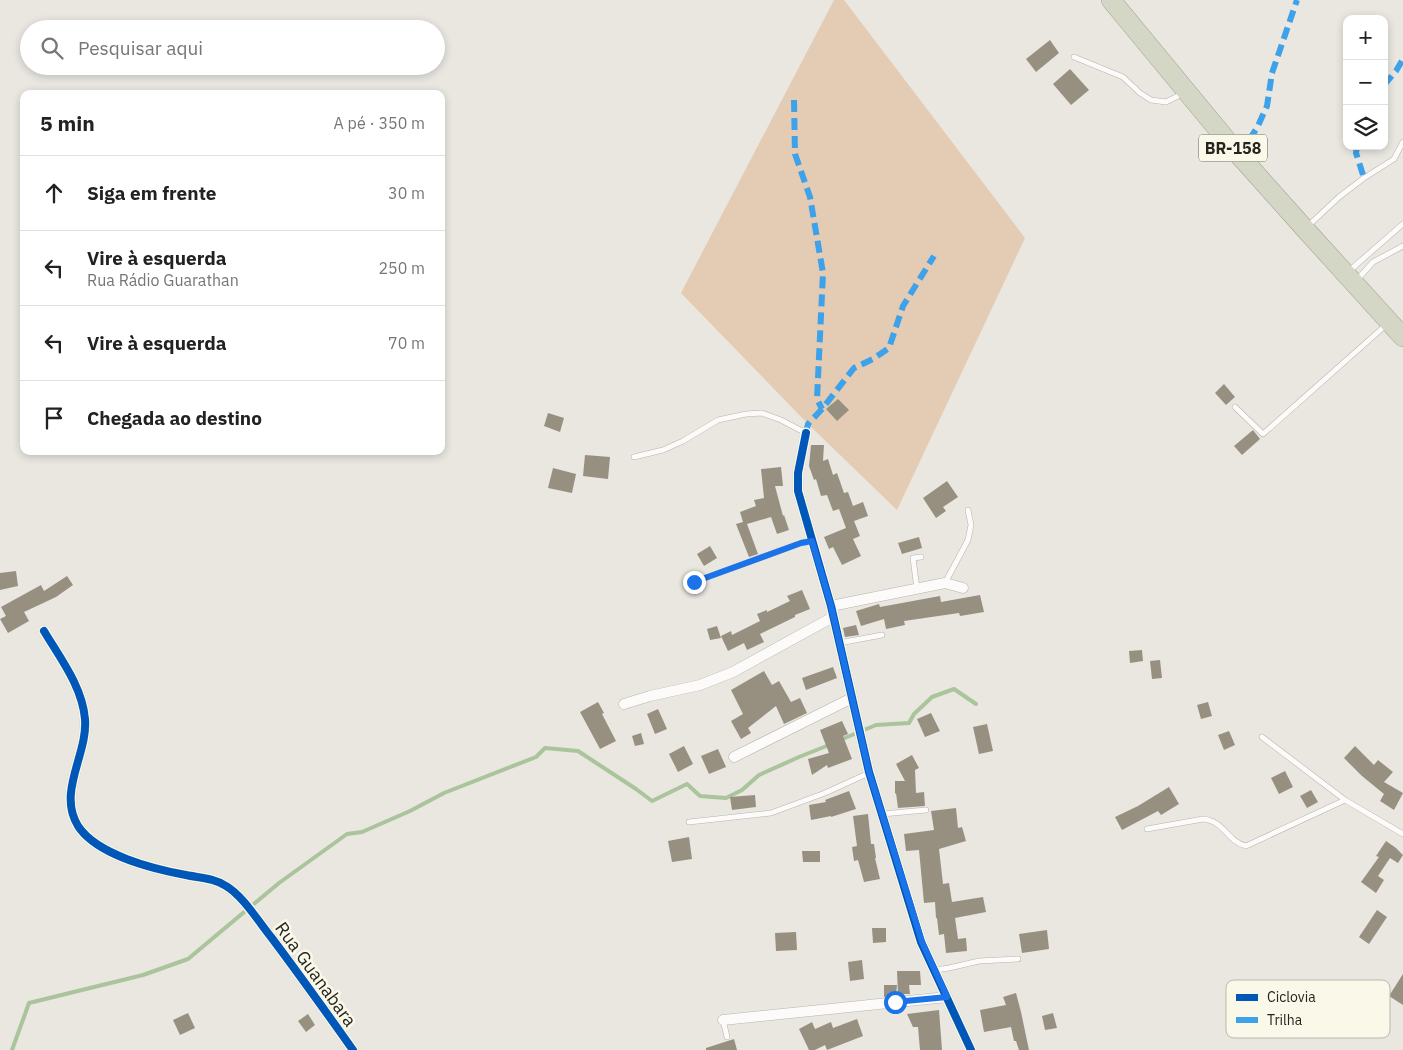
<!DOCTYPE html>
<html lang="pt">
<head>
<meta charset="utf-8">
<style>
	body { margin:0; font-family:"IBM Plex Sans",sans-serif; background:#f2f2f2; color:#222 }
	.controls { position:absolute; right:15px; top:15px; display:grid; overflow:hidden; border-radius:10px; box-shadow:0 2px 8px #0003 }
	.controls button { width:45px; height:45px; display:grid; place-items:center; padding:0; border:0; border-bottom:1px solid #e0e0e0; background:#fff; color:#222; font:25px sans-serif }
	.stop { position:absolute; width:15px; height:15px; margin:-11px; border:4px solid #1a73e8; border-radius:50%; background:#fff }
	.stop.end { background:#1a73e8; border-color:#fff; box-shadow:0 1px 5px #0008 }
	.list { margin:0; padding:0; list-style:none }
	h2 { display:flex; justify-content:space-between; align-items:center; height:65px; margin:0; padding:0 20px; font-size:21px }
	h2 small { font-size:16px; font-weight:400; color:#767676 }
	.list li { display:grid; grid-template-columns:32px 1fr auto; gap:15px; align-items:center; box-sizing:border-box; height:75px; padding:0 20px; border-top:1px solid #e0e0e0 }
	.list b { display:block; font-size:19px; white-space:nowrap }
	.list p { margin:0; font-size:16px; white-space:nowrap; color:#767676 }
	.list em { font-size:16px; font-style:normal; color:#767676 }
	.icon { flex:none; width:28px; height:28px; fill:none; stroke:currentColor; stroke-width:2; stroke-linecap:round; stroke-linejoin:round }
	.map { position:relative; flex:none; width:1403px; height:1050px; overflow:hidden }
	.search { position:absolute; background:#fff; box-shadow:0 2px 8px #0003; left:20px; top:20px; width:425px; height:55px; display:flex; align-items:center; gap:12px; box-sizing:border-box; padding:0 18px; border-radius:28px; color:#767676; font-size:19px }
	.panel { position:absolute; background:#fff; box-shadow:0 2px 8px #0003; left:20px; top:90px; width:425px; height:365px; border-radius:10px }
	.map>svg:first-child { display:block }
</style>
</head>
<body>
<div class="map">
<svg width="1403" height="1050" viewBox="0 0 1403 1050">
	<rect width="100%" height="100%" fill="#e9e7e0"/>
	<path fill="#e3cbb4" d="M834,0H844L1025,238L897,510L808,424L681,293Z"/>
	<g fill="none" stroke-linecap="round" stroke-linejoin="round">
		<g stroke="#aac49b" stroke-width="4">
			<path d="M840,740L876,725L909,723L914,714L932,697L954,689L976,704"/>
			<path d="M12,1050L29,1003L143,975L188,959L279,883L347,834L362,832L410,811L444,793L536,757L545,748L578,751L636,789L652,801L687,784L700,796L726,798L742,790L759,775L799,757L829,745"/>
		</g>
	</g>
	<g fill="#979081">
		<path d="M1050,40L1059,53L1036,72L1026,59Z"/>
		<path d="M1070,69L1089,90L1071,105L1053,84Z"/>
		<path d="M1224,384L1235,397L1226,405L1215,393Z"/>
		<path d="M838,399L849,410L837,421L826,409Z"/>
		<path d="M548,413L564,418L560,432L544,426Z"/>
		<path d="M1253,430L1260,439L1242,455L1234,446Z"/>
		<path d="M811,445H824L823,461L828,459L833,475L837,473L844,493L848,492L853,506L863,502L868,516L854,521L860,536L853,539L861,556L842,565L833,547L829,549L824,537L846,528L839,509L833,511L827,495L821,496L816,479L814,480L809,466Z"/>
		<path d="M585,455L610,457L608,479L583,476Z"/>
		<path d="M781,467L783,486H775L783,516L784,515L789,530L777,534L771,517L747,524L758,554L749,557L736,524L743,522L740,512L756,506L754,500L764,498L761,469Z"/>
		<path d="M553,468L576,474L572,493L548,488Z"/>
		<path d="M947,481L958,497L943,507L946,511L936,518L923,498Z"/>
		<path d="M919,537L922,548L902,554L898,543Z"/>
		<path d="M710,546L717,558L704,566L697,554Z"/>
		<path d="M16,571L18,586L0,590V573Z"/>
		<path d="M67,576L73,585L56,597L24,612L29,621L8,633L0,619L6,616L1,607L41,585L44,591Z"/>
		<path d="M802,590L810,609L795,615V617L760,634L764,642L747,650L744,643L728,651L721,636L731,631L732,635L760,621L757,614L767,610V612L790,601L787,596Z"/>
		<path d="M980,595L984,612L960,616L959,613L904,621L905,625L886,629L884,619L861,626L856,611L879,604L880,607L940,596L941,602Z"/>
		<path d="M856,625L859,635L845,637L843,628Z"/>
		<path d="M717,626L721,638L710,640L707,629Z"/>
		<path d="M1142,650L1143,661L1130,663L1129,651Z"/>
		<path d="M1160,660L1162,678L1152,679L1150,661Z"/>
		<path d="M833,667L837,678L806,690L802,678Z"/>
		<path d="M764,671L772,685L779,681L791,702L800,698L807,713L784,724L776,706L748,728L751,733L741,739L731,721L743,714L731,690Z"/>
		<path d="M598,702L604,713L602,714L616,741L600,749L580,712Z"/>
		<path d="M1208,702L1212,716L1201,719L1197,705Z"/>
		<path d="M658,709L667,729L655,734L647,714Z"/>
		<path d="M931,713L940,731L925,737L917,719Z"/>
		<path d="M842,721L848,734L843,736L852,759L828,768L827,765L812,775L808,759L829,753L820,730Z"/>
		<path d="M987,724L993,751L979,754L973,727Z"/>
		<path d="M1229,731L1235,745L1224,750L1218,735Z"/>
		<path d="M641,733L644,744L635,746L632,736Z"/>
		<path d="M684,746L693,764L678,772L669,754Z"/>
		<path d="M1355,746L1374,765L1378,760L1393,772L1384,782L1403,793L1394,810L1380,801L1384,794L1362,776L1344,758Z"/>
		<path d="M718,749L726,767L709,774L701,756Z"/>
		<path d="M912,755L919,768L915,770L916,793L924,792L925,806L898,808L896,793L895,794V781H905L896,764Z"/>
		<path d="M1285,771L1293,787L1279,794L1271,778Z"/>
		<path d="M1169,787L1179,804L1161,815L1158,811L1122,830L1115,817L1138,806Z"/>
		<path d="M1311,790L1318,802L1307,808L1300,796Z"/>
		<path d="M849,791L856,809L831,817V816L811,820L809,805L826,802L825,800Z"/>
		<path d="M755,795L756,807L732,810L730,797Z"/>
		<path d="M956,808L958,828L962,827L966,841L939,849L943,884L949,883L952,902L983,897L986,912L955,918L958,939L966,938L967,951L946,953L944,934L939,935L937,918H936L935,902L924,903L919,850L906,851L904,834L934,830L931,811Z"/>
		<path d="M868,814L871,844H874L876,858H875L880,879L864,882L858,860L854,861L852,847L857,846L853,816Z"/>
		<path d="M689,837L692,859L672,862L668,841Z"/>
		<path d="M1386,841L1396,848L1403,855L1398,863L1390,858L1378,876L1384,880L1376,893L1361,882L1379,857L1376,856Z"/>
		<path d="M802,851H820V862H803Z"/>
		<path d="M1377,910L1387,917L1369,944L1359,937Z"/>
		<path d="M872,928H886V942L873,943Z"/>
		<path d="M1047,930L1049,949L1022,953L1019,934Z"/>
		<path d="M796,932L797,950L776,951L775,933Z"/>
		<path d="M862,960L864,979L850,981L848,962Z"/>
		<path d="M897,971H920L921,985H909L910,994H898Z"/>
		<path d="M1403,974V1005L1389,996Z"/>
		<path d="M884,985H897L896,995L884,997Z"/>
		<path d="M1016,993L1021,1012L1029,1050H1019L1016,1041H1014L1011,1027L984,1032L980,1010L1006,1005L1003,997Z"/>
		<path d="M939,1010L942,1050H920L918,1027H913L907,1014Z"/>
		<path d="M188,1013L195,1028L180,1035L173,1020Z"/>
		<path d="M1053,1013L1057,1028L1045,1030L1042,1016Z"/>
		<path d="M308,1014L315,1025L306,1032L298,1021Z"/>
		<path d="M857,1019L863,1036L827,1050L825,1045L815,1050H809L799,1029L812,1022L815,1029L831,1022L833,1028Z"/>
		<path d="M734,1039L737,1050H706V1048Z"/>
	</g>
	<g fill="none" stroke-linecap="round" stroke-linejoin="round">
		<defs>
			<g id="lane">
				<path d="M1074,57L1123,77L1140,93L1151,100L1166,102L1184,93"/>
				<path d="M1308,226L1339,197L1364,178L1394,159L1403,142"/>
				<path d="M1349,271L1403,224"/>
				<path d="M1356,281L1373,262L1403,246"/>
				<path d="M1235,407L1263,434L1386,325"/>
				<path d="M634,457L663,450L683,441L718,420L746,414L762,413L781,420L806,433"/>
				<path d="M694,582L801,543L812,541"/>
				<path d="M945,583L968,540L971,525L968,510"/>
				<path d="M917,589L913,558L921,557"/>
				<path d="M839,643L882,635"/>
				<path d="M1262,737L1345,800"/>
				<path d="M882,814L926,810"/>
				<path d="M689,822L771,813L825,793L869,773"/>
				<path d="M1147,829L1203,819C1225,821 1226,841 1246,846L1345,800L1403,834"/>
				<path d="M934,970L949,968L979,961L1018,959"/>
				<path d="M723,1020L727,1037"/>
			</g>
			<g id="street">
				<path d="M806,433L798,473V491L831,606L869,772L921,942L971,1050"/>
				<path d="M831,606L945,583L963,588"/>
				<path d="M44,631C60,658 82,686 85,719C88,754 57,792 78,826C97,855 154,869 186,875C200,878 214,878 226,886C242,895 259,922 271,937C299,974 326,1012 353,1050"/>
				<path d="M624,704L650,696L700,685L733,672L833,617"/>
				<path d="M734,757L852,698"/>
				<path d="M723,1020L947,997"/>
			</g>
			<path id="highway" d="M1111,0L1239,155L1305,229L1403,337"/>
		</defs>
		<use href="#lane" stroke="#b6b4af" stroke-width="6"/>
		<use href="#street" stroke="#b6b4af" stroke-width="11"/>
		<use href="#highway" stroke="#a0a28f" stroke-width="20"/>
		<use href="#lane" stroke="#fcfbfa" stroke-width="5"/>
		<use href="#street" stroke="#fcfbfa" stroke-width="10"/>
		<use href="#highway" stroke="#d4d6c6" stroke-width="19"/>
		<g stroke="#3ea2ea" stroke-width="6" stroke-dasharray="12 6" stroke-linecap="butt">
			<path d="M1384,85L1396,71L1403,59"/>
			<path d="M794,100L795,154L810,197L823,273L817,399L822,409"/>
			<path d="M1357,146L1356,153L1364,178"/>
			<path d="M1239,155L1257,128L1267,106L1272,73L1297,0"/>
			<path d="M806,433L808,424L822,409L854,368L873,359L889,348L903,306L934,256"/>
		</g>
		<defs>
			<g id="cycleway">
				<path d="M806,433L798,473V491L831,606L869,772L921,942L971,1050"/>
				<path d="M44,631C60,658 82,686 85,719C88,754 57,792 78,826C97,855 154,869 186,875C200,878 214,878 226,886C242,895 259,922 271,937C299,974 326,1012 353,1050"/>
			</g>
		</defs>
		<use href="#cycleway" stroke="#faf8e9" stroke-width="11"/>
		<use href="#cycleway" stroke="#0057b8" stroke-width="8"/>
	</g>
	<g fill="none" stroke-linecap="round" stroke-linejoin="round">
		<path stroke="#1a73e8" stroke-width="6" d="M694,582L801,543L812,541L831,606L869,772L922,942L947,997L895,1002"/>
	</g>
	<g text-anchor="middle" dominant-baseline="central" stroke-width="5" stroke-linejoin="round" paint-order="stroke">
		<rect fill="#faf8e9" stroke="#65645c" stroke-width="1" x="1199" y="134.5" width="68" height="27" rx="4"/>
		<g font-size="16" font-weight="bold" fill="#25251f">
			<text x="1233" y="148">BR-158</text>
		</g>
		<g font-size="18" fill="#25251f" stroke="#faf8e9">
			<text transform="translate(316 974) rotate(54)">Rua Guanabara</text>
		</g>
	</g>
	<rect x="1226" y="980" width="164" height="58" rx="8" fill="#faf8e9" stroke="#bab9ac" stroke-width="1"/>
	<rect x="1236" y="994" width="22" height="7" fill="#0057b8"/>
	<rect x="1236" y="1017" width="22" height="6" fill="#3ea2ea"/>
	<g font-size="14" fill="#25251f">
		<text x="1267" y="1002">Ciclovia</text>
		<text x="1267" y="1025">Trilha</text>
	</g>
</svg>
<div class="controls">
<button>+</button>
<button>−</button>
<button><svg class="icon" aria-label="layers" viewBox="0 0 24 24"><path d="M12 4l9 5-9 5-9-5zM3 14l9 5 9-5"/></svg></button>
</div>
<div class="stop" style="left:895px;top:1002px"></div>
<div class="stop end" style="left:694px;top:582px"></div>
<div class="search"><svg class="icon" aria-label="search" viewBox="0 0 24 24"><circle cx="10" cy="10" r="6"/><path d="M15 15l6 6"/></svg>Pesquisar aqui</div>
<section class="panel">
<h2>5 min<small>A pé · 350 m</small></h2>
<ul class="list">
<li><svg class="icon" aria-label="ahead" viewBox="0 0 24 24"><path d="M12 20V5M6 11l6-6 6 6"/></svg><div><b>Siga em frente</b></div><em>30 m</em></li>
<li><svg class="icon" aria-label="left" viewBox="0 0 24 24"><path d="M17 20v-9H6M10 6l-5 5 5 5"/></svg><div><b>Vire à esquerda</b><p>Rua Rádio Guarathan</p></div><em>250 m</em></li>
<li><svg class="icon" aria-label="left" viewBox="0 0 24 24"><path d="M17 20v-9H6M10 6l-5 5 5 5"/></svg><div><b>Vire à esquerda</b></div><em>70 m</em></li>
<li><svg class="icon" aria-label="arrive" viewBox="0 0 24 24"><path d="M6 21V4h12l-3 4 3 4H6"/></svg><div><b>Chegada ao destino</b></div></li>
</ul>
</section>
</div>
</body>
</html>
